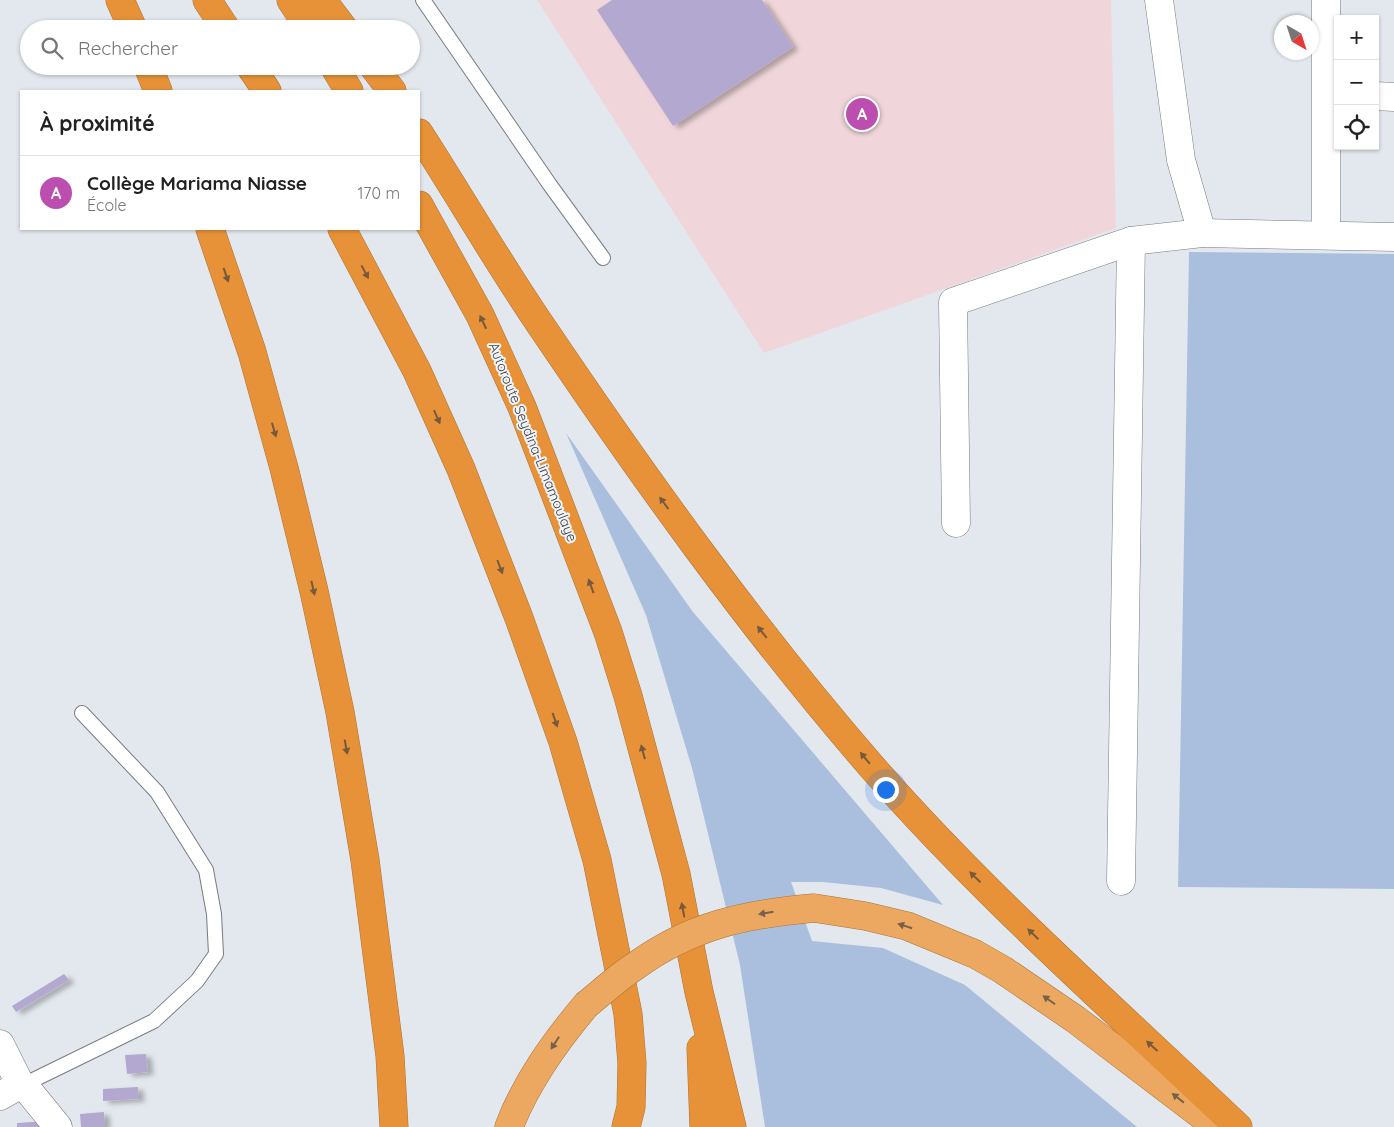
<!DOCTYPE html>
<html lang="fr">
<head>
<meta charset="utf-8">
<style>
	body { margin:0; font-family:Quicksand,sans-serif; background:#f6f6f6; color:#222 }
	.controls { position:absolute; right:15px; top:15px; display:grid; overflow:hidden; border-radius:0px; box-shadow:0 1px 4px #0004 }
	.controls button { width:45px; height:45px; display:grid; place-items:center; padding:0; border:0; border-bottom:1px solid #e0e0e0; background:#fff; color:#222; font:25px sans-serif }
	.compass { position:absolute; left:1274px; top:15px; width:45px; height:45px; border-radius:50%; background:#fff; box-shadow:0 1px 4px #0004; rotate:141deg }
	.you { position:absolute; left:885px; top:789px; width:18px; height:18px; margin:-12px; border:4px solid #fff; border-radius:50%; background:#1a73e8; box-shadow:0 0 0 8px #1a73e833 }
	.badge { display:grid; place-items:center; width:32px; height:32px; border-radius:50%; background:#bb4eae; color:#fff; font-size:16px; font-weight:700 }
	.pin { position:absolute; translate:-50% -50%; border:2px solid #fff; box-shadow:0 1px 5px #0006 }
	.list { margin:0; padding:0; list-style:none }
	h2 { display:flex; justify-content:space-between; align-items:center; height:65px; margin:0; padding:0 20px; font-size:21px }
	h2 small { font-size:16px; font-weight:400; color:#767676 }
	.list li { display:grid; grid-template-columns:32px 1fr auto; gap:15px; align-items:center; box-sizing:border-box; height:75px; padding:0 20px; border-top:1px solid #e0e0e0 }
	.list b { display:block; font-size:19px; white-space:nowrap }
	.list p { margin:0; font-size:16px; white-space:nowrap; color:#767676 }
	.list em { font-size:16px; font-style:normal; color:#767676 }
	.icon { flex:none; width:28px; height:28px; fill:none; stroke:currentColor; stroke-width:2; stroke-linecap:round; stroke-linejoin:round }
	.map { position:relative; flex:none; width:1394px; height:1127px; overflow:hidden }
	.search { position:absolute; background:#fff; box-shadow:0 1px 4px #0004; left:20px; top:20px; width:400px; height:55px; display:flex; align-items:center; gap:12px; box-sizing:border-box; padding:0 18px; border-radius:28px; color:#767676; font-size:19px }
	.panel { position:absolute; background:#fff; box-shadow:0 1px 4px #0004; left:20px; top:90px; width:400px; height:140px; border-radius:0px }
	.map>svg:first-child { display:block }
</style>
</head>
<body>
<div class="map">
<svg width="1394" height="1127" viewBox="0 0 1394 1127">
	<defs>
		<filter id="shadow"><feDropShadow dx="5.5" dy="3" stdDeviation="2.5" flood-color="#0004"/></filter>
	</defs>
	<rect width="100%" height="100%" fill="#e3e8ee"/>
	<path fill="#f0d6da" d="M537,0H1111L1116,228L764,353Z"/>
	<g fill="#aabfdd">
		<path d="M1189,252L1394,254V889L1178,887Z"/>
		<path d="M566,433L693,612L943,905L881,888L823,882H791L812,941L883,948L965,985L1137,1127H765L740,965L692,768L646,615Z"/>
	</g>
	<g fill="#b2a8d0" filter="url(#shadow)">
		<path d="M612,0H762L793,47L673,126L597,10Z"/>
		<path d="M64,974L69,980L16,1012L12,1006Z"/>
		<path d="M146,1054L148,1072L127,1074L125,1055Z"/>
		<path d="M138,1087L139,1099L103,1101V1089Z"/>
		<path d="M104,1112L105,1127H81L80,1114Z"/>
		<path d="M49,1121L50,1127H17V1123Z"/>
	</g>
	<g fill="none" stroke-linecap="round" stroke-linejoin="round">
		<defs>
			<g id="service">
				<path d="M423,0L550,185L603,258"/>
				<path d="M21,1086L154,1021L197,981L216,954L214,914L206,870L157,792L82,713"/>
			</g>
			<g id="minor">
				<path d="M1159,0L1181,160L1202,233"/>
				<path d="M1326,0V235"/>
				<path d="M1375,96L1394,97"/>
				<path d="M956,523L953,302L1131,241L1202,233L1394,237"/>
				<path d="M1121,881L1131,241"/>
				<path d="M0,1044L21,1086L27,1089L58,1127"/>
				<path d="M0,1096L16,1087L21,1086"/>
			</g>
			<g id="trunk">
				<path d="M814,908L865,916L907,926L975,954L1003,970L1075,1019L1217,1127"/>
				<path d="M509,1127C526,1082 555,1042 586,1005"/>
			</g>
			<g id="motorway">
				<path d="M120,0L133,29"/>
				<path d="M207,0L226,29"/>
				<path d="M291,0L310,29"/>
				<path d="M322,0L344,29"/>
				<path d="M148,66L158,91"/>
				<path d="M250,66L267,91"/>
				<path d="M334,66L349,91"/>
				<path d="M373,66L392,91"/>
				<path d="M419,133C461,198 500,266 544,330C646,481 753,630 872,767C985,896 1114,1009 1238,1127"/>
				<path d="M419,205L480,315L522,407L608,632L628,696L676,874L699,992L732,1127"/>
				<path d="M210,229L252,352L284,468L314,591L340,712L365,860L390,1056L394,1127"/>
				<path d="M342,229L417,371L461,469L519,618L563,742L597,860L628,1014L632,1063L631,1107L626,1127"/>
				<path d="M701,1048L704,1127"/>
			</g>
		</defs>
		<use href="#service" stroke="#777c81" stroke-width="16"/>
		<use href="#minor" stroke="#777c81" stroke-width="29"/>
		<use href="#trunk" stroke="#aa743a" stroke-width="29"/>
		<use href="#motorway" stroke="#aa743a" stroke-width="29"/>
		<use href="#service" stroke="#fff" stroke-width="14"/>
		<use href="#minor" stroke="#fff" stroke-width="28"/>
		<use href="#trunk" stroke="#eca860" stroke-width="28"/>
		<use href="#motorway" stroke="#e79238" stroke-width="28"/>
		<defs>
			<path id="trunk-bridge" d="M586,1005C602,992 617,978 634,967C691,925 746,914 814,908"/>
		</defs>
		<use href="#trunk-bridge" stroke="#aa743a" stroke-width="29" stroke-linecap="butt"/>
		<use href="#trunk-bridge" stroke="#eca860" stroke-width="28"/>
	</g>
	<defs><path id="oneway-solid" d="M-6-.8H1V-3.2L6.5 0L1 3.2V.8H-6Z" transform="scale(1.25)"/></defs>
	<g fill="#77593c">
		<use href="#oneway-solid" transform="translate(365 272) rotate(62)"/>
		<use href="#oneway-solid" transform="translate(226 275) rotate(71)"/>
		<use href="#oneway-solid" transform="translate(483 322) rotate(-115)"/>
		<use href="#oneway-solid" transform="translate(437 417) rotate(66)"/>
		<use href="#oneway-solid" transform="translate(274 430) rotate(74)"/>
		<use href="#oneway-solid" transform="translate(664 503) rotate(-126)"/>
		<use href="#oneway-solid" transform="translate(500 567) rotate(69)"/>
		<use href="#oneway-solid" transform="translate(591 586) rotate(-110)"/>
		<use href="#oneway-solid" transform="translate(313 588) rotate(77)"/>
		<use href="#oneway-solid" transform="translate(762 632) rotate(-128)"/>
		<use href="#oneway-solid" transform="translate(555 720) rotate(71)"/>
		<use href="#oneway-solid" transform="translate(346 747) rotate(80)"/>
		<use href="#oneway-solid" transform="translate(643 752) rotate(-105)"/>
		<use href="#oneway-solid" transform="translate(865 758) rotate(-130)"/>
		<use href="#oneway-solid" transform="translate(975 877) rotate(-136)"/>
		<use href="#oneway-solid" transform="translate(683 910) rotate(-101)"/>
		<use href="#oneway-solid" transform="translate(1033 934) rotate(-136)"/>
		<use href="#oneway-solid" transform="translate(1152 1046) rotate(-138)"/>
	</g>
	<g fill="#78614a">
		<use href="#oneway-solid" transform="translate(766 913) rotate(170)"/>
		<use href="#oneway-solid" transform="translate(905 926) rotate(-163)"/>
		<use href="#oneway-solid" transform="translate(1049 1000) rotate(-145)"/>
		<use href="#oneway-solid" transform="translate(555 1043) rotate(123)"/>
		<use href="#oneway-solid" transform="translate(1178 1098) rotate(-142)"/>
	</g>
	<g text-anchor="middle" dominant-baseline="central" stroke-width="4" stroke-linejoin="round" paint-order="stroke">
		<g font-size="14" fill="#3a3b3e" stroke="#f0f5fb">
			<text transform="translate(533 442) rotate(68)">Autoroute Seydina-Limamoulaye</text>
		</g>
	</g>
</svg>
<div class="controls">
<button>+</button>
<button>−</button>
<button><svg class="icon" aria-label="locate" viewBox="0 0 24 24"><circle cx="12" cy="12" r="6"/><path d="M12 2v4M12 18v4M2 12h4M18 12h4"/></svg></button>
</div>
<svg class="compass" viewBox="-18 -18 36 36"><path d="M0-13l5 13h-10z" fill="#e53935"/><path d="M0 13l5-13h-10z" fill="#767676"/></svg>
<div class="you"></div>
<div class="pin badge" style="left:862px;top:114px">A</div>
<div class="search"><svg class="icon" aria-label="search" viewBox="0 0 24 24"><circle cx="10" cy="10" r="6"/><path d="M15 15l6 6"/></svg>Rechercher</div>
<section class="panel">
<h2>À proximité<small></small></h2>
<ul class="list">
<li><span class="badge">A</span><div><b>Collège Mariama Niasse</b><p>École</p></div><em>170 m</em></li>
</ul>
</section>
</div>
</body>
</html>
